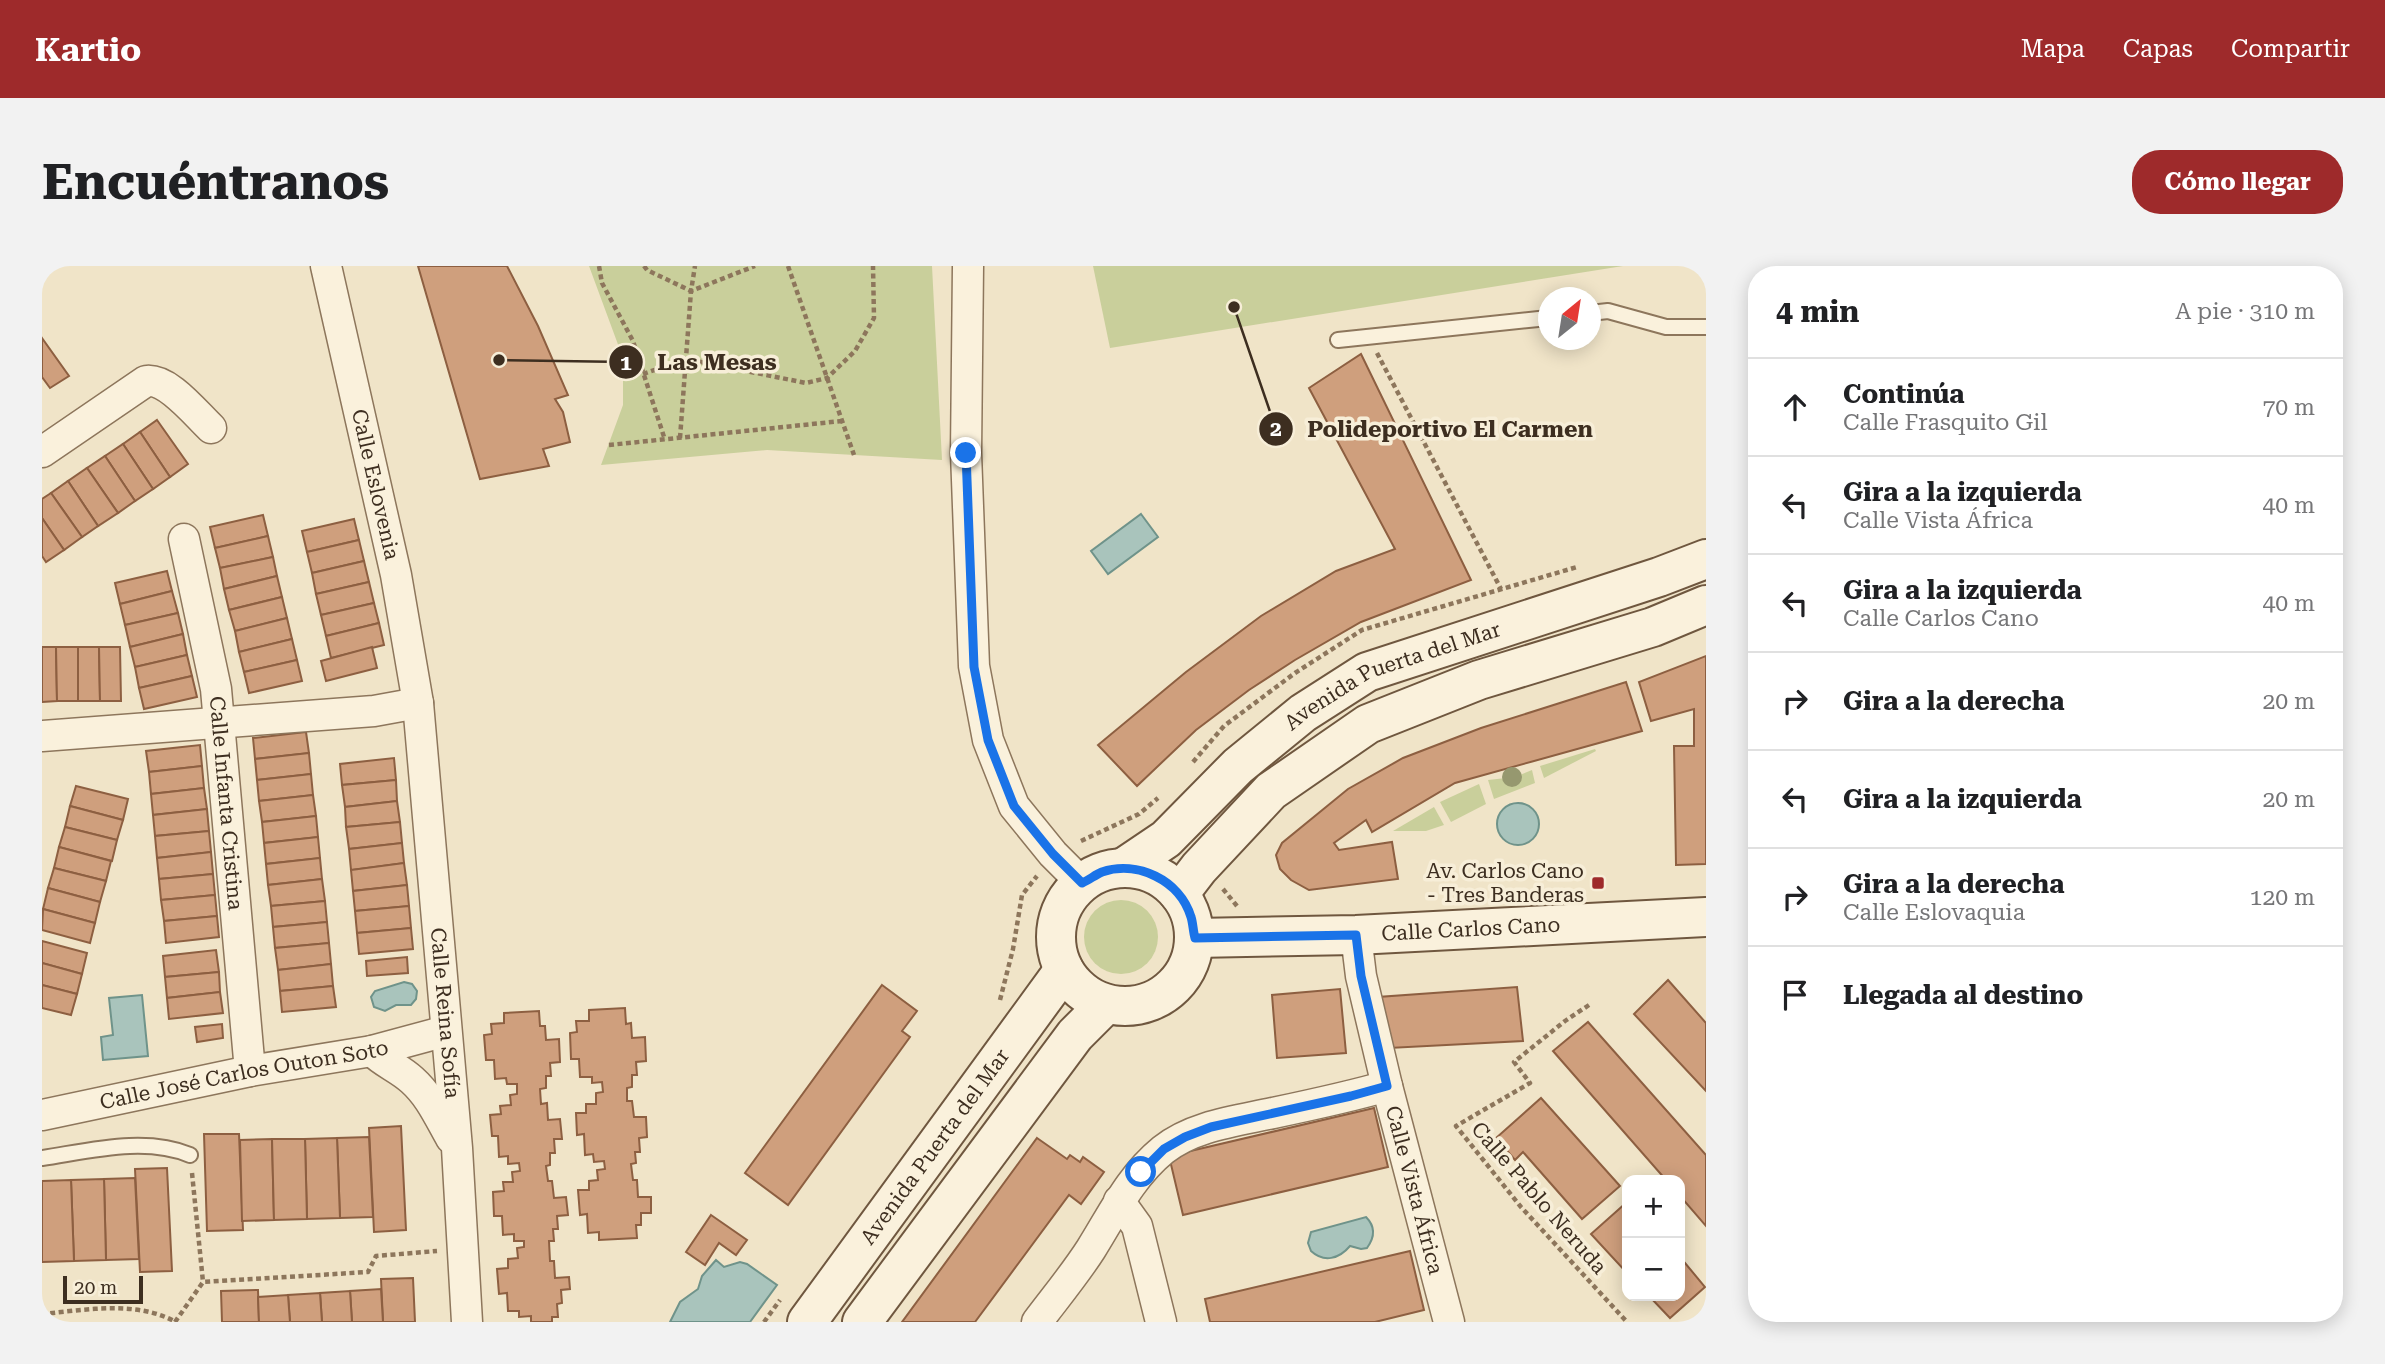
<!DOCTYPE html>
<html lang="es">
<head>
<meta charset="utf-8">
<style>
	body { margin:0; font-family:"Roboto Serif",serif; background:#f2f2f2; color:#202124 }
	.controls { position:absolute; right:21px; bottom:21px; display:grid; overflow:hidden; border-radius:14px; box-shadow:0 4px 18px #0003 }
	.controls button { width:63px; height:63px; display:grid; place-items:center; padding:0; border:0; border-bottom:2px solid #e0e0e0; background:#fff; color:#202124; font:35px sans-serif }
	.compass { position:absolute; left:1496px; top:21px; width:63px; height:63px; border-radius:50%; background:#fff; box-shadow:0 4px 18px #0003; rotate:30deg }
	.scale { position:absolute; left:21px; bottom:18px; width:80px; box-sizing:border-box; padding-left:7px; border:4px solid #3d2e20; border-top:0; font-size:19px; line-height:24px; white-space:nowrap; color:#3d2e20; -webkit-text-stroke:5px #f7eed8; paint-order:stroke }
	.stop { position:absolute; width:21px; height:21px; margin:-16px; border:5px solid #1a73e8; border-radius:50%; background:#fff }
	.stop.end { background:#1a73e8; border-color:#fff; box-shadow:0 2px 7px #0008 }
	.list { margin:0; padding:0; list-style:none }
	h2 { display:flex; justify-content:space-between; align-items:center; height:91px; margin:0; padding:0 28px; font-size:30px }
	h2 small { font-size:23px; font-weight:400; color:#757577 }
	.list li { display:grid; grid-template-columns:46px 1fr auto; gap:21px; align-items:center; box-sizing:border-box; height:98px; padding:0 28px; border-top:2px solid #e0e0e0 }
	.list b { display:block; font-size:26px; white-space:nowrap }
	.list p { margin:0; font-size:23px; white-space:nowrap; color:#757577 }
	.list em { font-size:23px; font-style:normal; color:#757577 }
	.icon { flex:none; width:38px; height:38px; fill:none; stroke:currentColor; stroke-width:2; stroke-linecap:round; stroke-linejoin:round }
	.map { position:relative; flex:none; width:1664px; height:1056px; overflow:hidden; border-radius:28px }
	header { display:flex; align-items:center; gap:42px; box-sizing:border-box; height:98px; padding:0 35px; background:#9e2a2b; color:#fff }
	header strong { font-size:33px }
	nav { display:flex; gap:38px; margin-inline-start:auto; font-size:24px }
	.intro { display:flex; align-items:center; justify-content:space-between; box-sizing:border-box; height:168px; padding:0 42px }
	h1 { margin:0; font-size:49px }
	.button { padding:18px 32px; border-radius:28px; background:#9e2a2b; color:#fff; font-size:24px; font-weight:700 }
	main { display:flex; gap:42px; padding:0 42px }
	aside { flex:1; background:#fff; border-radius:28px; box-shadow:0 4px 18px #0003 }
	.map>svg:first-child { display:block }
</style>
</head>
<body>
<header>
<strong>Kartio</strong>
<nav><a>Mapa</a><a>Capas</a><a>Compartir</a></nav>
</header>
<div class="intro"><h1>Encuéntranos</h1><a class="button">Cómo llegar</a></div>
<main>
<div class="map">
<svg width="1664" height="1056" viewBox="0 0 1664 1056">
	<rect width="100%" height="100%" fill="#f0e4c8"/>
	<g fill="#c9cf9b">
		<path d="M547,0H890L900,194L725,184L559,199L581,139V92Z"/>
		<path d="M1051,0H1581L1068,82Z"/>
		<path d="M1553,483L1554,485L1502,512L1498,500Z"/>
		<path d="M1490,504L1493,517L1452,533L1446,514L1473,511Z"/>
		<path d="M1437,518L1444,538L1409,556L1398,536Z"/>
		<path d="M1392,541L1402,559L1384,565H1351Z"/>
		<circle cx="1079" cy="671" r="37"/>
	</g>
	<g fill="#a9c4bc" stroke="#6f938a" stroke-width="2">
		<path d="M1099,248L1116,271L1066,308L1049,285Z"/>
		<circle cx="1476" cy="558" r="21"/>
		<path d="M362,716L370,718L375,725L374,733L369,739H354L343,745L332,741L329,731L333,725Z"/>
		<path d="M100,729L106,790L61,794L59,771L71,769L67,732Z"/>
		<path d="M1324,951C1334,961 1333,971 1325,982L1319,983L1308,980C1297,993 1282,997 1269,985L1266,977L1269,966Z"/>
		<path d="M674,994L682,1001L698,996L705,998L735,1019L708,1056H628L638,1036L656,1023L660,1010Z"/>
	</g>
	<g fill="#cf9f7d" stroke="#8d5f41" stroke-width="2">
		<path d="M376,0H465L496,60L526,129L513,133L521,146L528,176L501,183L507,200L438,213Z"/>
		<path d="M0,72L27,110L8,122L0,111Z"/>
		<path d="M1319,88L1429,314L1319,356L1253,394L1207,424L1154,464L1095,520L1056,479L1144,406L1219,350L1294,305L1353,283L1267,122Z"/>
		<path d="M115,154L146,198L128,211L98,166Z"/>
		<path d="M98,166L128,211L111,223L81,178Z"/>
		<path d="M81,178L111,223L93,235L63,190Z"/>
		<path d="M63,190L93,235L76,247L45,202Z"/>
		<path d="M45,202L76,247L56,260L26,215Z"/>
		<path d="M26,215L56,260L40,271L9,227Z"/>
		<path d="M9,227L40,271L22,284L0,252V233Z"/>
		<path d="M221,249L226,270L173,282L168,261Z"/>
		<path d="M0,252L22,284L4,296L0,290Z"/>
		<path d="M312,253L317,274L265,286L260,265Z"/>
		<path d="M226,270L231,291L178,302L173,282Z"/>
		<path d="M317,274L322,295L270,307L265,286Z"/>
		<path d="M231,291L235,310L182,323L178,302Z"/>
		<path d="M322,295L327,316L274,328L270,307Z"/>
		<path d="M125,305L130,325L78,338L73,317Z"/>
		<path d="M235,310L240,331L187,344L182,323Z"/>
		<path d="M327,316L332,337L279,349L274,328Z"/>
		<path d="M130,325L136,347L83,359L78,338Z"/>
		<path d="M240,331L245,352L193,365L187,344Z"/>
		<path d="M332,337L337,357L284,370L279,349Z"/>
		<path d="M136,347L141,368L88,381L83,359Z"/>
		<path d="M245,352L250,373L197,386L193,365Z"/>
		<path d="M337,357L342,379L289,392L284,370Z"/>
		<path d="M141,368L145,389L93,401L88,381Z"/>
		<path d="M250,373L255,394L202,406L197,386Z"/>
		<path d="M0,381H14L15,435L0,436Z"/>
		<path d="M14,381H36V435H15Z"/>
		<path d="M36,381H57L58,435H36Z"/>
		<path d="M57,381H78L79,435H58Z"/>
		<path d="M330,381L335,402L284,415L279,395Z"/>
		<path d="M145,389L150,410L97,422L93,401Z"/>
		<path d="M1664,390V598L1634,599L1632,480H1652V443L1609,455L1597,416Z"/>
		<path d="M255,394L260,415L207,427L202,406Z"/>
		<path d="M150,410L155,431L102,443L97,422Z"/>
		<path d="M1584,416L1600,465L1413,517L1330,566L1324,554L1292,577L1297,584L1350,576L1356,613L1267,624L1249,614L1238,603L1234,589L1240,577L1306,523L1361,492L1439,462Z"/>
		<path d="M264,466L267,487L213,493L211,472Z"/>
		<path d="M158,479L160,500L107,506L104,485Z"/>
		<path d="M267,487L269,508L215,514L213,493Z"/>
		<path d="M352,492L354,514L300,519L298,498Z"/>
		<path d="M160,500L162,522L109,528L107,506Z"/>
		<path d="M269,508L271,529L217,535L215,514Z"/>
		<path d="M354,514L355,535L303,541L300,519Z"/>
		<path d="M34,520L86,533L81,554L28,540Z"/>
		<path d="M162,522L165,543L111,549L109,528Z"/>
		<path d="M271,529L274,550L220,556L217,535Z"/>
		<path d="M355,535L358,556L304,561L303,541Z"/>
		<path d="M28,540L81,554L75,574L23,561Z"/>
		<path d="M165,543L167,565L113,570L111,549Z"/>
		<path d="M274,550L276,571L222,577L220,556Z"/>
		<path d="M358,556L360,577L307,583L304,561Z"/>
		<path d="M23,561L75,574L70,595L17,581Z"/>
		<path d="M167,565L169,586L115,592L113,570Z"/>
		<path d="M276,571L278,592L224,598L222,577Z"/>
		<path d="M360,577L362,597L309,604L307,583Z"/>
		<path d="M17,581L69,595L64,615L12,602Z"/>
		<path d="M169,586L171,608L117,613L115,592Z"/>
		<path d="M278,592L280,613L226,619L224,598Z"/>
		<path d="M362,597L365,619L311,625L309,604Z"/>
		<path d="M12,602L64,615L58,636L6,622Z"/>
		<path d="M171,608L173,629L119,634L117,613Z"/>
		<path d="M280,613L283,635L229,640L226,619Z"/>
		<path d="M365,619L367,640L313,645L311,625Z"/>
		<path d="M6,622L58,636L53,657L1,643Z"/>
		<path d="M173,629L175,650L122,655L119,634Z"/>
		<path d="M283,635L285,656L231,661L229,640Z"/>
		<path d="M367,640L369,662L315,667L313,645Z"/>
		<path d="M1,643L53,657L48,677L0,664Z"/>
		<path d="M175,650L177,671L124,677L122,655Z"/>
		<path d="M285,656L287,677L233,682L231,661Z"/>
		<path d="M369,662L371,683L317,688L315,667Z"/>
		<path d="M0,675L45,687L40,708L0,697Z"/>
		<path d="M287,677L289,698L236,704L233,682Z"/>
		<path d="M174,684L177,706L123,711L121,690Z"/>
		<path d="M365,691L366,707L325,710L324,695Z"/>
		<path d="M0,697L40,708L35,728L0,719Z"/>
		<path d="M289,698L291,720L238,725L236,704Z"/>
		<path d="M177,706L178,726L125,732L123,711Z"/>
		<path d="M1626,714L1664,757V825L1592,748Z"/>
		<path d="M0,719L35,728L29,749L0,742Z"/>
		<path d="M840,719L875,745L860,765L868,771L746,939L703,907Z"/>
		<path d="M291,720L294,741L240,746L238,725Z"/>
		<path d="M1475,721L1481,775L1347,782L1336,731Z"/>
		<path d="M1298,723L1304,787L1235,792L1230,729Z"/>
		<path d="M178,726L181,747L127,753L125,732Z"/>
		<path d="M583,742L584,758L589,757L590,772L603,771L604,795L594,796L595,809H590V821L585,822V835H590L592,851H604L605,871L597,872L598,886H593L594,897L589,898L591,914H595L596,931H609V947H599V959H594L595,972L557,974V966L546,967L545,948L538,949L536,924H547V915L556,914L555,904L563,903L562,895L552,896L551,888L543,889L542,868L535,869L534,847H544V838H554V827L561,826L560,816L550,817V811H538L537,793H529L528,767L535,766L534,755H547V744Z"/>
		<path d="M497,745L498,760H503L504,774L517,773L518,796L508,797L509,810H504V822L498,823L499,838L505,837L506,854L518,853L520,873H512L513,887H508V899L504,900L506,915H510L512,932L524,931L526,949L515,950L516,963H511L512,975H507L508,995H512L513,1012L527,1011L528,1023L519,1024L520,1037L515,1038L516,1051H510V1056H489V1050L477,1051V1045H466L465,1027L457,1028L455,1003L466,1002V993L476,992L475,982L482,981V975H472V968L461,969L460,950H452L451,926L462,925L461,916H471L470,906L478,905L477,897L466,898V890L457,891L456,870H450L448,849L459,848L458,840L469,839L468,829L475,828V818H465L464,812L453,813L452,794H444L442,769L450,768L449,758L462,757V747Z"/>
		<path d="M1546,756L1664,889V960L1638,930V914H1624L1511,785Z"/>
		<path d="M180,758L181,772L155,776L153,761Z"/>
		<path d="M1499,832L1578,920L1540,953L1481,886L1473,894L1454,872Z"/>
		<path d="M1332,842L1346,901L1141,949L1127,890Z"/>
		<path d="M359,860L364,964L332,966L327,862Z"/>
		<path d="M162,868H197L201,964L165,965Z"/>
		<path d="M327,871L331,951L298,952L295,872Z"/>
		<path d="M295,872L298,952L265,953L263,873Z"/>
		<path d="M995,872L1025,893L1028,889L1038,896L1041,891L1062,906L1039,938L1027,929L933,1056H860Z"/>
		<path d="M230,873L232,954L200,955L198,874Z"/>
		<path d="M230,873H263L265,953L232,954Z"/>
		<path d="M125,902L130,1005L98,1006L93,903Z"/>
		<path d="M93,912L97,993L64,994L62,913Z"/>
		<path d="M62,913L64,994L32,995L29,914Z"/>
		<path d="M29,914L32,995L0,996V915Z"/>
		<path d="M1585,936V1007L1549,968Z"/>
		<path d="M669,949L705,974L694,989L677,977L663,999L644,986Z"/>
		<path d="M1368,985L1382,1044L1333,1056H1168L1163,1033Z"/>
		<path d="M1638,991L1663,1021L1628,1052L1607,1030H1638Z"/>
		<path d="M371,1012L373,1056H341L339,1013Z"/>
		<path d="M339,1023L341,1056H310L308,1025Z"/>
		<path d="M216,1024L217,1056H180L179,1025Z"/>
		<path d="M308,1025L310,1056H280L278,1027Z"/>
		<path d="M278,1027L280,1056H248L246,1029Z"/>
		<path d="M246,1029L248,1056H217L216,1031Z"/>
	</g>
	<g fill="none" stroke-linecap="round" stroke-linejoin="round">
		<defs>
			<g id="lane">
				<path d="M1548,47L1566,45L1624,61H1664"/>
				<path d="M1296,74L1506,52"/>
				<path d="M0,892C47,885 103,870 148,889"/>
			</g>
			<g id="street">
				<path id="s1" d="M284,0L354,309L376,437L415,882L425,1056"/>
				<path d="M926,0L924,187L932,400L946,474L972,540L1011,588L1040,617"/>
				<path d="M0,186L104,115C126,112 153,147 169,162"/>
				<path id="s2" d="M142,273L174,423L208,805"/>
				<path d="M0,470L332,445L376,437"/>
				<path id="s3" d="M1314,669L1319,710L1345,820L1407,1056"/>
				<path d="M330,785C342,797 357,802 370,814C388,830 397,851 409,872"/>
				<path id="s4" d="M0,849L208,805L330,785L404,765"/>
				<path d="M1077,935L1095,960L1119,1056"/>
				<path d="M995,1056C1013,1032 1033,1008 1049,983C1071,948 1088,911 1121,884C1151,860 1194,855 1231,847C1269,839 1307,831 1345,820"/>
			</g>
			<g id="secondary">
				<path id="s5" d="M1081,602L1124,573L1196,500L1261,447L1325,406L1617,311L1664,293"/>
				<circle cx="1083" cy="671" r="69"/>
				<path d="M1137,628L1157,602L1229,525L1326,458L1437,414L1611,361L1664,339"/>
				<path id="s6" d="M1153,672L1314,669L1664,651"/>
				<path id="s7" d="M765,1056L1022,704"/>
				<path d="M820,1056L1033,769L1064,738"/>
			</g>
		</defs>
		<use href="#lane" stroke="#8d765c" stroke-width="18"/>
		<use href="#street" stroke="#8d765c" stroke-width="33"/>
		<use href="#secondary" stroke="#6f573f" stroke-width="42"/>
		<g stroke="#8d765c" stroke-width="4.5" stroke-dasharray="5 3.5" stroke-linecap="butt">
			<path d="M557,0L560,17L591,75L623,174"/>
			<path d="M602,0L605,4L649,25L713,0"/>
			<path d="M746,0L812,189"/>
			<path d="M1335,87L1459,323"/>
			<path d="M601,108L644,93L764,117L785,112L813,85L832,52L831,0"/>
			<path d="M638,172L649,25L653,0"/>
			<path d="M567,179L800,155"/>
			<path d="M1151,496L1182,460L1253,407L1320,364L1535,301"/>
			<path d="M1039,575L1097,548L1116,532"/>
			<path d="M1181,623L1195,640"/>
			<path d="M958,734L971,683L980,629L995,610"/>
			<path d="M1547,739L1523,755L1472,796L1488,817L1414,860L1479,941L1585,1056"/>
			<path d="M150,907L161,1016"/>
			<path d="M0,1048C43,1044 94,1034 134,1056"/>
			<path d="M133,1056L161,1016L326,1006L334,990L395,985"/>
			<path d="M722,1056L738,1034"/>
		</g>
		<use href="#lane" stroke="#faf1dc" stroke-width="14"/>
		<use href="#street" stroke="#faf1dc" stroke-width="30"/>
		<use href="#secondary" stroke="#faf1dc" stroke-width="38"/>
	</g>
	<circle fill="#96986f" cx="1470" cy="511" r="10"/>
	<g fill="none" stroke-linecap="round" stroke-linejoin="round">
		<path stroke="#1a73e8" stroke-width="9" d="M924,187L932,401L946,474L972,540L1011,588L1040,617C1047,614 1053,609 1060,606C1095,594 1138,614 1149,651C1151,657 1151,665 1153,672L1314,669L1319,710L1345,820L1309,830L1169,861L1143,871L1122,883L1099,906"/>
	</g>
	<rect fill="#9e2a2b" stroke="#f7eed8" stroke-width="2.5" x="1549" y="610" width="14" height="14" rx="3.5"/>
	<g text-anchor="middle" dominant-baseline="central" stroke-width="7" stroke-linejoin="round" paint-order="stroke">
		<g font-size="21" fill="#3d2e20" stroke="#f7eed8">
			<text stroke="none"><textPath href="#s1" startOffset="224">Calle Eslovenia</textPath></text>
			<text stroke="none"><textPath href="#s5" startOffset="336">Avenida Puerta del Mar</textPath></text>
			<text stroke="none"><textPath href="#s2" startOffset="268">Calle Infanta Cristina</textPath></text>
			<text stroke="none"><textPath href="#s6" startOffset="276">Calle Carlos Cano</textPath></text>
			<text stroke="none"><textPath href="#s1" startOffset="758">Calle Reina Sofía</textPath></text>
			<text stroke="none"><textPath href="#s4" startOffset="206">Calle José Carlos Outon Soto</textPath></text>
			<text stroke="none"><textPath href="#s7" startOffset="217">Avenida Puerta del Mar</textPath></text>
			<text stroke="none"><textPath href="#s3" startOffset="262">Calle Vista África</textPath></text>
			<text transform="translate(1497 932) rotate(49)">Calle Pablo Neruda</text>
		</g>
		<g font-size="21" fill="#3d2e20" stroke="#f7eed8" text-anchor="end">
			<text x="1542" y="605">Av. Carlos Cano<tspan x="1542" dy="24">- Tres Banderas</tspan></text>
		</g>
	</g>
	<path fill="none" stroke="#3d2e20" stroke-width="2.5" d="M457 94L584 96M1192 41L1234 163"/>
	<g fill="#3d2e20" stroke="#f7eed8" stroke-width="2.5">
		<circle cx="457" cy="94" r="7"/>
		<circle cx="1192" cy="41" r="7"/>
		<circle cx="584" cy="96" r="18"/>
		<circle cx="1234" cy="163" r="18"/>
	</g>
	<g font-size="21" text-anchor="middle" font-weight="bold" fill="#fff">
		<text x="584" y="104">1</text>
		<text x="1234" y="170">2</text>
	</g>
	<g font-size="23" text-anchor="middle" font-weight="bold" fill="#3d2e20" stroke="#f7eed8" stroke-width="7" stroke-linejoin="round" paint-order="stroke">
		<text x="675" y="104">Las Mesas</text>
		<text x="1408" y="171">Polideportivo El Carmen</text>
	</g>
</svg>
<div class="controls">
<button>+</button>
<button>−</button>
</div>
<svg class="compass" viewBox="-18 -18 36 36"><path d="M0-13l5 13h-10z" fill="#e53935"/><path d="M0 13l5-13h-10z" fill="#757577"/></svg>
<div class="scale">20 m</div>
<div class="stop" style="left:1099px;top:906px"></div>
<div class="stop end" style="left:924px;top:187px"></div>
</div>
<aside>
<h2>4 min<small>A pie · 310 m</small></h2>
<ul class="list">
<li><svg class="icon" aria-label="ahead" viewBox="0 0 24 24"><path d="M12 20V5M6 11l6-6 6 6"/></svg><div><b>Continúa</b><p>Calle Frasquito Gil</p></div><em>70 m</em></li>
<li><svg class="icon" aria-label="left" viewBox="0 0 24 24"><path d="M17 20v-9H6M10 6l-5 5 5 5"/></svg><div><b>Gira a la izquierda</b><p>Calle Vista África</p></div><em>40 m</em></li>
<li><svg class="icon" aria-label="left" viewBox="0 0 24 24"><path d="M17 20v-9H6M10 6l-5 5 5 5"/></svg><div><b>Gira a la izquierda</b><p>Calle Carlos Cano</p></div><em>40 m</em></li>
<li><svg class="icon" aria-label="right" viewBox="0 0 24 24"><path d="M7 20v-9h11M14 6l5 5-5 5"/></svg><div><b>Gira a la derecha</b></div><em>20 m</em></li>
<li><svg class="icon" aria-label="left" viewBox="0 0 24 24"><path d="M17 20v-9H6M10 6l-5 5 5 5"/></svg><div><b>Gira a la izquierda</b></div><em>20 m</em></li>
<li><svg class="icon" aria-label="right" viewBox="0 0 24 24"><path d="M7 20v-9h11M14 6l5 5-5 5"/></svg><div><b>Gira a la derecha</b><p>Calle Eslovaquia</p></div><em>120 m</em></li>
<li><svg class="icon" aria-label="arrive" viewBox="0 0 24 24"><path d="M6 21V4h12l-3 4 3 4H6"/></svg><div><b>Llegada al destino</b></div></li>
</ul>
</aside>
</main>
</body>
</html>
